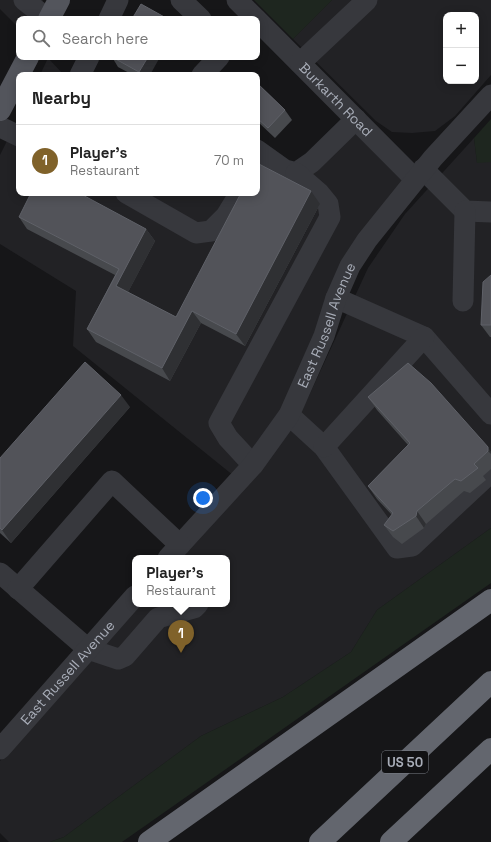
<!DOCTYPE html>
<html lang="en">
<head>
<meta charset="utf-8">
<style>
	body { margin:0; font-family:"Space Grotesk",sans-serif; background:#f6f6f6; color:#222 }
	.controls { position:absolute; right:12px; top:12px; display:grid; overflow:hidden; border-radius:8px; box-shadow:0 2px 10px #0003 }
	.controls button { width:36px; height:36px; display:grid; place-items:center; padding:0; border:0; border-bottom:1px solid #e0e0e0; background:#fff; color:#222; font:20px sans-serif }
	.you { position:absolute; left:203px; top:498px; width:14px; height:14px; margin:-10px; border:3px solid #fff; border-radius:50%; background:#1a73e8; box-shadow:0 0 0 6px #1a73e833 }
	.badge { display:grid; place-items:center; width:26px; height:26px; border-radius:50%; background:#80622a; color:#fff; font-size:13px; font-weight:700 }
	.pin { position:absolute; translate:-50% -33px; filter:drop-shadow(0 1px 2px #0008) }
	.pin::after { content:''; position:absolute; top:21px; width:14px; height:12px; background:inherit; clip-path:polygon(0 0,100% 0,50% 100%) }
	.popup { position:absolute; left:132px; top:555px; width:98px; height:52px; box-sizing:border-box; display:grid; place-content:center; border-radius:8px; background:#fff; filter:drop-shadow(0 1px 3px #0005); font-size:13px; white-space:nowrap; color:#767676 }
	.popup b { font-size:15px; color:#222 }
	.popup::after { content:''; position:absolute; left:50%; top:100%; margin-left:-8px; border:8px solid transparent; border-top-color:#fff }
	.list { margin:0; padding:0; list-style:none }
	h2 { display:flex; justify-content:space-between; align-items:center; height:52px; margin:0; padding:0 16px; font-size:17px }
	h2 small { font-size:13px; font-weight:400; color:#767676 }
	.list li { display:grid; grid-template-columns:26px 1fr auto; gap:12px; align-items:center; box-sizing:border-box; height:72px; padding:0 16px; border-top:1px solid #e0e0e0 }
	.list b { display:block; font-size:15px; white-space:nowrap }
	.list p { margin:0; font-size:13px; white-space:nowrap; color:#767676 }
	.list em { font-size:13px; font-style:normal; color:#767676 }
	.icon { flex:none; width:22px; height:22px; fill:none; stroke:currentColor; stroke-width:2; stroke-linecap:round; stroke-linejoin:round }
	.map { position:relative; flex:none; width:491px; height:842px; overflow:hidden }
	.search { position:absolute; background:#fff; box-shadow:0 2px 10px #0003; left:16px; top:16px; width:244px; height:44px; display:flex; align-items:center; gap:10px; box-sizing:border-box; padding:0 14px; border-radius:8px; color:#767676; font-size:15px }
	.panel { position:absolute; background:#fff; box-shadow:0 2px 10px #0003; left:16px; top:72px; width:244px; height:124px; border-radius:8px }
	.map>svg:first-child { display:block }
</style>
</head>
<body>
<div class="map">
<svg width="491" height="842" viewBox="0 0 491 842">
	<rect width="100%" height="100%" fill="#161618"/>
	<g fill="#222225" fill-rule="evenodd">
		<path d="M0,0H43L34,19H19V28L0,9Z"/>
		<path d="M332,0H491V75L455,116L435,131L412,133L392,132L376,121L293,39ZM446,15H476V81H446Z"/>
		<path d="M48,58L64,75H40Z"/>
		<path d="M19,117V193H257V162L289,170L350,125L407,180L367,240L296,396L234,476L73,346L76,291L0,244V155Z"/>
		<path d="M474,138L477,162H491V528L377,610L351,652L283,697L201,736L64,837L50,842H9L0,833V761L138,604H227V558H179L307,400L368,268L405,214Z"/>
	</g>
	<g fill="#1e261f">
		<path d="M254,0H332L293,39Z"/>
		<path d="M491,119V162L477,163L474,138Z"/>
		<path d="M491,528V583L122,842H50L64,837L201,736L283,697L351,652L377,610Z"/>
	</g>
	<g fill="none" stroke-linecap="round" stroke-linejoin="round">
		<g stroke="#37383d" stroke-width="21">
			<path d="M24,0L48,19"/>
			<path d="M181,0L201,19"/>
			<path d="M237,0L256,19"/>
			<path d="M109,19L118,0"/>
			<path id="s1" d="M257,20L415,179"/>
			<path d="M300,63L367,0"/>
			<path d="M80,75L89,57"/>
			<path d="M202,75L219,57"/>
			<path d="M0,127L19,136"/>
			<path d="M257,150L285,170L296,173L312,162L356,119"/>
			<path d="M423,169L465,211L491,212"/>
			<path d="M126,193L196,233L211,231L226,216L240,193"/>
			<path d="M336,298L424,337L491,414"/>
			<path d="M463,301L465,211"/>
			<path d="M289,415L324,447L397,548L412,546L491,472"/>
			<path d="M324,447L424,337"/>
			<path d="M253,465L228,438L219,423L330,217L328,204L319,193L296,173"/>
			<path id="s2" d="M168,558L253,465L289,415L324,336L336,298L350,266L367,240L433,158L491,95"/>
			<path d="M0,573L88,649L118,659L125,656L158,618L194,608L198,604"/>
			<path d="M18,589L112,481L180,545"/>
			<path id="s3" d="M0,749L135,596"/>
		</g>
		<g stroke="#53555c" stroke-width="22">
			<path d="M49,19L59,0"/>
			<path d="M0,110L28,57"/>
		</g>
		<g stroke="#63666e" stroke-width="22">
			<path d="M149,842L491,600"/>
			<path d="M320,842L491,682"/>
			<path d="M391,842L491,749"/>
		</g>
	</g>
	<g fill="#47494d">
		<path d="M112,57L150,75H133L118,67Z"/>
		<path d="M257,83L285,110L292,120L275,138L257,121Z"/>
		<path d="M320,204L245,346L201,323L170,381L96,342L87,329L115,275L27,229L19,217L146,229L155,241L128,292L176,317Z"/>
		<path d="M491,275V337H490L481,325Z"/>
		<path d="M368,397L491,452V469L483,476L486,480L470,493L464,491L426,524L424,528L402,544L393,537L384,525L392,515L377,499L368,486L408,445L377,410Z"/>
		<path d="M130,407L11,543L0,533V458Z"/>
	</g>
	<g fill="#2f3033">
		<path d="M148,57H160L150,75H141L139,72Z"/>
		<path d="M311,191L320,204L245,346L236,334Z"/>
		<path d="M146,229L155,241L125,298L116,286Z"/>
		<path d="M192,311L201,323L170,381L162,368Z"/>
		<path d="M121,395L130,407L11,543L2,530Z"/>
		<path d="M488,447L491,452V454L488,451Z"/>
		<path d="M417,511L426,524L424,528L416,516Z"/>
	</g>
	<g fill="#525359" stroke="#5f6168">
		<path d="M141,4L168,19H132Z"/>
		<path d="M112,57H148L139,72Z"/>
		<path d="M246,73L249,75H244Z"/>
		<path d="M257,83L285,110L268,128L257,118Z"/>
		<path d="M257,163L311,191L236,334L192,311L162,368L87,329L119,269L19,217L31,193H79L146,229L116,286L176,317L241,193H257Z"/>
		<path d="M491,275V325H481L483,282Z"/>
		<path d="M85,362L121,395L2,530L0,528V458Z"/>
		<path d="M408,363L431,383L488,447V451L474,464L478,468L461,481L455,479L417,511L416,516L393,531L384,525L393,513L368,486L410,443L368,397Z"/>
	</g>
	<g text-anchor="middle" dominant-baseline="central" stroke-width="4" stroke-linejoin="round" paint-order="stroke">
		<rect fill="#111113" stroke="#7b7e86" stroke-width="1" x="382" y="751" width="46" height="22" rx="3"/>
		<g font-size="13" font-weight="bold" fill="#a8adb8">
			<text x="405" y="762">US 50</text>
		</g>
		<g font-size="14" fill="#a8adb8" stroke="#111113">
			<text stroke="none"><textPath href="#s1" startOffset="112">Burkarth Road</textPath></text>
			<text stroke="none"><textPath href="#s2" startOffset="285">East Russell Avenue</textPath></text>
			<text stroke="none"><textPath href="#s3" startOffset="102">East Russell Avenue</textPath></text>
		</g>
	</g>
</svg>
<div class="controls">
<button>+</button>
<button>−</button>
</div>
<div class="you"></div>
<div class="pin badge" style="left:181px;top:653px">1</div>
<div class="popup"><b>Player's</b>Restaurant</div>
<div class="search"><svg class="icon" aria-label="search" viewBox="0 0 24 24"><circle cx="10" cy="10" r="6"/><path d="M15 15l6 6"/></svg>Search here</div>
<section class="panel">
<h2>Nearby<small></small></h2>
<ul class="list">
<li><span class="badge">1</span><div><b>Player's</b><p>Restaurant</p></div><em>70 m</em></li>
</ul>
</section>
</div>
</body>
</html>
